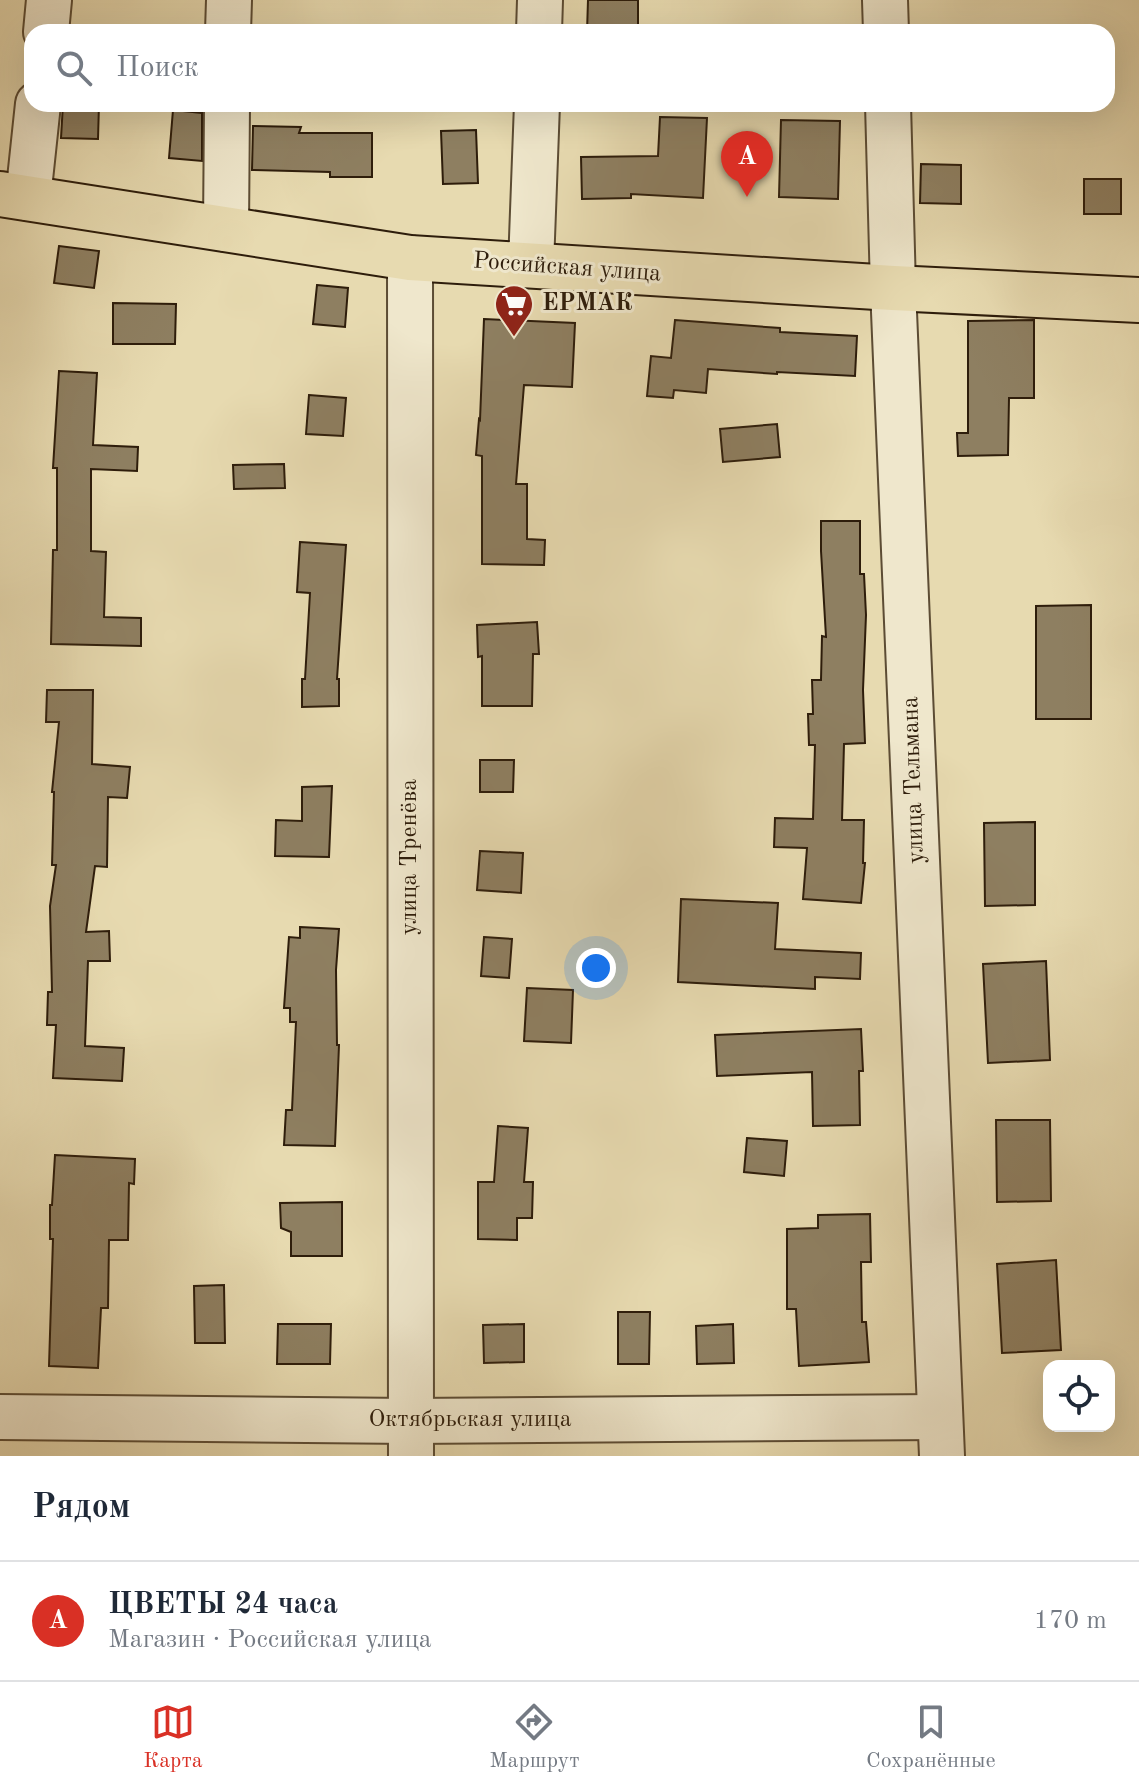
<!DOCTYPE html>
<html lang="ru">
<head>
<meta charset="utf-8">
<style>
	body { margin:0; font-family:"Old Standard TT",serif; background:#f6f6f7; color:#1f2937 }
	.controls { position:absolute; right:24px; bottom:24px; display:grid; overflow:hidden; border-radius:16px; box-shadow:0 8px 32px #0002 }
	.controls button { width:72px; height:72px; display:grid; place-items:center; padding:0; border:0; border-bottom:2px solid #e0e1e3; background:#fff; color:#1f2937; font:40px sans-serif }
	.you { position:absolute; left:596px; top:968px; width:28px; height:28px; margin:-20px; border:6px solid #fff; border-radius:50%; background:#1a73e8; box-shadow:0 0 0 12px #1a73e833 }
	.badge { display:grid; place-items:center; width:52px; height:52px; border-radius:50%; background:#d93025; color:#fff; font-size:26px; font-weight:700 }
	.pin { position:absolute; translate:-50% -66px; filter:drop-shadow(0 2px 4px #0008) }
	.pin::after { content:''; position:absolute; top:42px; width:28px; height:24px; background:inherit; clip-path:polygon(0 0,100% 0,50% 100%) }
	.list { margin:0; padding:0; list-style:none }
	h2 { display:flex; justify-content:space-between; align-items:center; height:104px; margin:0; padding:0 32px; font-size:34px }
	h2 small { font-size:26px; font-weight:400; color:#747a83 }
	.list li { display:grid; grid-template-columns:52px 1fr auto; gap:24px; align-items:center; box-sizing:border-box; height:120px; padding:0 32px; border-top:2px solid #e0e1e3 }
	.list b { display:block; font-size:30px; white-space:nowrap }
	.list p { margin:0; font-size:26px; white-space:nowrap; color:#747a83 }
	.list em { font-size:26px; font-style:normal; color:#747a83 }
	.icon { flex:none; width:44px; height:44px; fill:none; stroke:currentColor; stroke-width:2; stroke-linecap:round; stroke-linejoin:round }
	.map { position:relative; flex:none; width:1139px; height:1456px; overflow:hidden }
	.search { position:absolute; background:#fff; box-shadow:0 8px 32px #0002; left:24px; right:24px; top:24px; height:88px; display:flex; align-items:center; gap:20px; box-sizing:border-box; padding:0 28px; border-radius:24px; color:#747a83; font-size:30px }
	.sheet { height:224px; background:#fff }
	nav { display:flex; justify-content:space-around; align-items:center; box-sizing:border-box; height:112px; border-top:2px solid #e0e1e3; background:#fff; font-size:22px; color:#747a83 }
	nav a { display:grid; justify-items:center; gap:4px }
	nav .on { color:#d93025 }
	.map>svg:first-child { display:block }
</style>
</head>
<body>
<div class="map">
<svg width="1139" height="1456" viewBox="0 0 1139 1456">
	<rect width="100%" height="100%" fill="#e7dab0"/>
	<filter id="stains"><feTurbulence type="fractalNoise" baseFrequency=".0025" numOctaves="4"/><feColorMatrix values="0 0 0 0 .2 0 0 0 0 .09 0 0 0 0 .02 0 0 0 .5 -.17"/></filter>
	<radialGradient id="worn" r=".72"><stop offset=".6" stop-color="#630" stop-opacity="0"/><stop offset="1" stop-color="#630" stop-opacity=".3"/></radialGradient>
	<g fill="#8e7f61" stroke="#2e1d0b" stroke-width="2">
		<path d="M588,0H638V32H587Z"/>
		<path d="M63,104H99L98,139L61,138Z"/>
		<path d="M173,110L202,113V161L169,158Z"/>
		<path d="M660,117L707,118L703,198L631,194V198L582,199L581,157L658,156Z"/>
		<path d="M781,120L840,121L838,199L779,197Z"/>
		<path d="M253,126L301,127L299,133H372V177H330V172L252,170Z"/>
		<path d="M476,130L478,183L443,184L441,131Z"/>
		<path d="M921,164L961,165V204L920,203Z"/>
		<rect x="1084" y="179" width="37" height="35"/>
		<path d="M59,246L99,251L94,288L54,283Z"/>
		<path d="M317,285L348,288L345,327L313,324Z"/>
		<path d="M113,303L176,304L175,344H113Z"/>
		<path d="M484,319L575,323L572,387L524,385L516,484H527V539L545,540L544,565L482,564V456L476,455L479,419L480,420Z"/>
		<path d="M675,320L780,328V332L857,336L855,376L777,372V374L708,369L706,393L674,390L673,398L647,396L651,356L671,358Z"/>
		<path d="M1034,320V398H1009L1008,455L958,456L957,433H968V321Z"/>
		<path d="M59,371L97,373L93,445L138,447L137,471L91,469V551L106,552L104,617L141,618V646L51,644L53,550H57V468H53Z"/>
		<path d="M309,395L346,398L343,436L306,434Z"/>
		<path d="M777,424L780,457L723,462L720,429Z"/>
		<path d="M284,464L285,488L234,489L233,465Z"/>
		<path d="M821,521H860V574H864L866,615L863,690L865,743L844,744L842,820H864L863,863H865L861,903L803,899L807,848L774,847L775,818L813,819L815,745H809L808,714H813L812,680H821L822,636L826,637L821,551Z"/>
		<path d="M300,542L346,545L337,679H339V706L302,707V679H305L310,593L297,592Z"/>
		<path d="M1091,605V719H1036V606Z"/>
		<path d="M537,622L539,654H533L532,706H482V656L478,657L477,625Z"/>
		<path d="M47,690H93L92,764L130,767L127,798L108,797L107,867L95,866L86,932L109,931L110,961H88L85,1046L124,1048L122,1081L53,1078L56,1025H47L48,992H52L50,906L56,865H52L54,792H52L59,722H46Z"/>
		<path d="M480,760H514L513,792H480Z"/>
		<path d="M332,786L329,857L275,856L276,820L302,821V787Z"/>
		<path d="M1035,822V905L985,906L984,823Z"/>
		<path d="M480,851L523,853L521,893L477,890Z"/>
		<path d="M681,899L778,903L775,949L861,953L860,979L815,977V989L678,982Z"/>
		<path d="M300,927L339,929L336,970L337,1045H339L335,1146L284,1145L286,1110H292L296,1022H290V1008H284L289,937L300,938Z"/>
		<path d="M484,937L512,939L509,978L481,976Z"/>
		<path d="M1046,961L1050,1060L988,1063L983,964Z"/>
		<path d="M527,988L573,990L571,1043L524,1041Z"/>
		<path d="M861,1029L863,1071H859L860,1125L813,1126L812,1072L717,1076L715,1035Z"/>
		<path d="M996,1120H1050L1051,1201L997,1202Z"/>
		<path d="M498,1126L528,1128L524,1182H533L532,1218H517V1240L478,1239V1182H494Z"/>
		<path d="M747,1138L787,1141L784,1176L744,1172Z"/>
		<path d="M55,1155L135,1159L134,1184L129,1183L128,1240H109L108,1308H101L98,1368L49,1366L53,1239H50V1205H52Z"/>
		<path d="M342,1202V1256H291V1232L281,1228L280,1203Z"/>
		<path d="M870,1214L871,1262H861L862,1322H866L869,1362L799,1366L796,1309H787V1229L818,1228V1215Z"/>
		<path d="M1056,1260L1061,1350L1002,1353L997,1264Z"/>
		<path d="M224,1285L225,1343H195L194,1286Z"/>
		<path d="M618,1312H650L649,1364H618Z"/>
		<path d="M278,1324H331L330,1364H277Z"/>
		<path d="M524,1324V1362L484,1363L483,1325Z"/>
		<path d="M733,1324L734,1363L697,1364L696,1326Z"/>
	</g>
	<g fill="none" stroke-linecap="round" stroke-linejoin="round">
		<defs>
			<g id="minor">
				<path d="M885,0L886,32"/>
				<path d="M46,32L49,0"/>
				<path d="M228,32L229,0"/>
				<path d="M539,32L540,0"/>
				<path d="M888,104L893,288L942,1456"/>
				<path d="M28,198L38,104"/>
				<path d="M226,229L227,104"/>
				<path d="M410,258L411,1456"/>
				<path d="M531,265L537,104"/>
				<path d="M0,1417L411,1421L940,1417"/>
			</g>
			<path id="major" d="M0,194L410,258L893,288L1139,300"/>
		</defs>
		<use href="#minor" stroke="#5c4c34" stroke-width="48"/>
		<use href="#major" stroke="#2e1d0b" stroke-width="48"/>
		<use href="#minor" stroke="#efe7cc" stroke-width="44"/>
		<use href="#major" stroke="#e7dab0" stroke-width="44"/>
	</g>
	<defs>
		<symbol id="supermarket-pin" viewBox="-11 -11 22 30"><path d="M0 17L-7.5 6A9.5 9.5 0 1 1 7.5 6Z" fill="#8f2418" stroke="#efe7cc"/><path d="M-6-5.5h2.5l.6 2H6L4.5 2H-2.5L-4.4-4H-6ZM-1.5 3.2a1.3 1.3 0 1 0 .1 0ZM3 3.2a1.3 1.3 0 1 0 .1 0Z" fill="#fff"/></symbol>
	</defs>
	<g fill-rule="evenodd">
		<use href="#supermarket-pin" x="492" y="282" width="44" height="60"/>
	</g>
	<g text-anchor="middle" dominant-baseline="central" stroke-width="6" stroke-linejoin="round" paint-order="stroke">
		<g font-size="24" fill="#2e1d0b" stroke="#efe7cc">
			<text transform="translate(567 268) rotate(4)">Российская улица</text>
			<text transform="translate(914 780) rotate(-92)">улица Тельмана</text>
			<text transform="translate(410 857) rotate(-90)">улица Тренёва</text>
			<text x="470" y="1420">Октябрьская улица</text>
		</g>
		<g font-size="24" font-weight="bold" fill="#2e1d0b" stroke="#efe7cc" text-anchor="start">
			<text x="542" y="304">ЕРМАК</text>
		</g>
	</g>
	<rect width="100%" height="100%" filter="url(#stains)"/>
	<rect width="100%" height="100%" fill="url(#worn)"/>
</svg>
<div class="controls">
<button><svg class="icon" aria-label="locate" viewBox="0 0 24 24"><circle cx="12" cy="12" r="6"/><path d="M12 2v4M12 18v4M2 12h4M18 12h4"/></svg></button>
</div>
<div class="you"></div>
<div class="pin badge" style="left:747px;top:197px">A</div>
<div class="search"><svg class="icon" aria-label="search" viewBox="0 0 24 24"><circle cx="10" cy="10" r="6"/><path d="M15 15l6 6"/></svg>Поиск</div>
</div>
<section class="sheet">
<h2>Рядом<small></small></h2>
<ul class="list">
<li><span class="badge">A</span><div><b>ЦВЕТЫ 24 часа</b><p>Магазин · Российская улица</p></div><em>170 m</em></li>
</ul>
</section>
<nav>
<a class="on"><svg class="icon" aria-label="map" viewBox="0 0 24 24"><path d="M3 6l6-2 6 2 6-2v14l-6 2-6-2-6 2zM9 4v14M15 6v14"/></svg>Карта</a>
<a><svg class="icon" aria-label="directions" viewBox="0 0 24 24"><path d="M12 3l9 9-9 9-9-9zM9 14v-3h6M13 9l2 2-2 2"/></svg>Маршрут</a>
<a><svg class="icon" aria-label="saved" viewBox="0 0 24 24"><path d="M7 4h10v16l-5-4-5 4z"/></svg>Сохранённые</a>
</nav>
</body>
</html>
